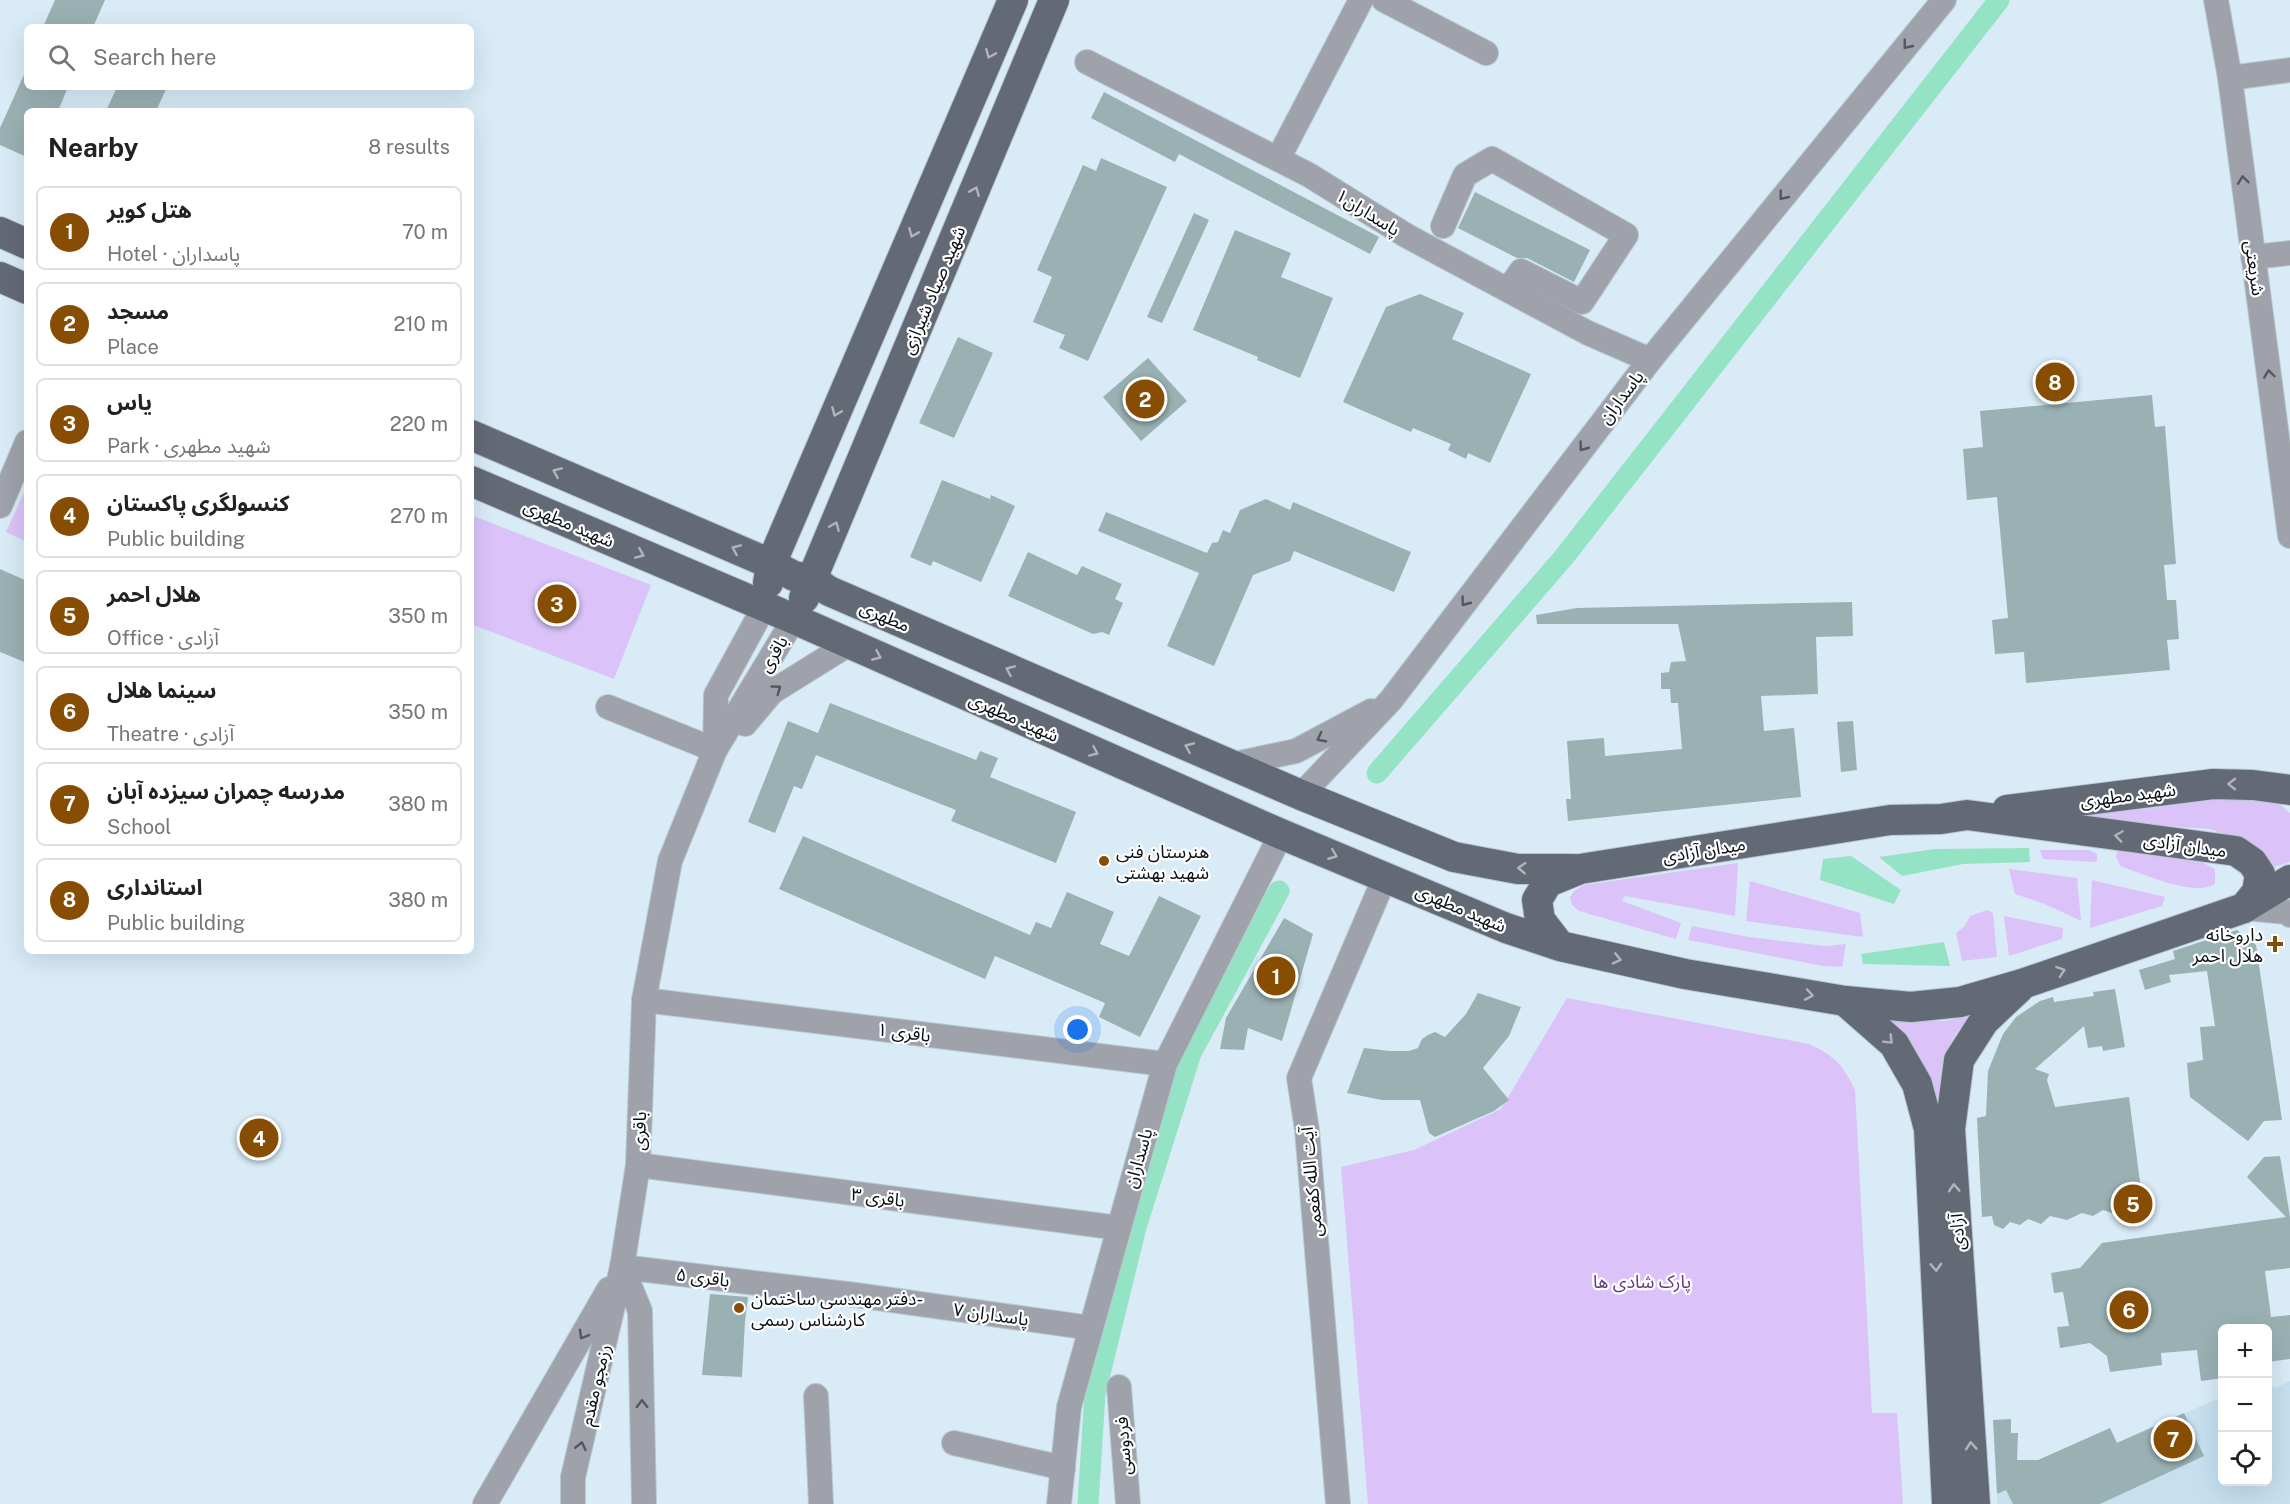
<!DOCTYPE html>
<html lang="en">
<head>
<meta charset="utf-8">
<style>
	body { margin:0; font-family:"Public Sans","Noto Sans Arabic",sans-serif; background:#f6f6f6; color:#222 }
	.controls { position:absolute; right:18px; bottom:18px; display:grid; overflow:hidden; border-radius:9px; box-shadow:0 6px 24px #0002 }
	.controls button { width:54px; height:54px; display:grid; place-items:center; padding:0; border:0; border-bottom:2px solid #e0e0e0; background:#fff; color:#222; font:30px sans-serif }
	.you { position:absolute; left:1078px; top:1030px; width:21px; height:21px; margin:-15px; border:4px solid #fff; border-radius:50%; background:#1a73e8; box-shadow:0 0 0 9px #1a73e833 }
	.badge { display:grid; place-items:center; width:39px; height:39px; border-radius:50%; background:#874e03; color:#fff; font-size:20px; font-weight:700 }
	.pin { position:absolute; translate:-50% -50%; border:3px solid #fff; box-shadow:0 2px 6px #0006 }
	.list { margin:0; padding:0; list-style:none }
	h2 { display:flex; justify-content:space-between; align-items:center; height:78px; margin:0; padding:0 24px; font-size:26px }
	h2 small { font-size:20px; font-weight:400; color:#767676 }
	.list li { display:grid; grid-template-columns:39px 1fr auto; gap:18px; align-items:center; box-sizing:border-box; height:84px; margin:0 12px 12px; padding:0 12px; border:2px solid #e0e0e0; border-radius:9px }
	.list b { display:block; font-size:22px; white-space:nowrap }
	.list p { margin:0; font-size:20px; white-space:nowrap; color:#767676 }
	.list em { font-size:20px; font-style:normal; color:#767676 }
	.icon { flex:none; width:33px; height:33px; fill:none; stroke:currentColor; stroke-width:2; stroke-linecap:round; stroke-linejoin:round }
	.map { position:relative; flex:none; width:2290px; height:1504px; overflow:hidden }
	.search { position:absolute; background:#fff; box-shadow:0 6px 24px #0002; left:24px; top:24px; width:450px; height:66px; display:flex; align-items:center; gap:15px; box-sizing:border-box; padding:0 21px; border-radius:9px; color:#767676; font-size:22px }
	.panel { position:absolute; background:#fff; box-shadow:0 6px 24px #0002; left:24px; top:108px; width:450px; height:846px; border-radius:9px }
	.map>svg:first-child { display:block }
</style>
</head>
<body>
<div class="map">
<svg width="2290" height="1504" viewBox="0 0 2290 1504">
	<rect width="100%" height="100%" fill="#d8ebf7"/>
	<path fill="#c6e0f0" d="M2290,1381V1504H1997V1494L2222,1397V1482H2268V1384L2275,1388Z"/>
	<g fill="#dbc3f9">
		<path d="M27,486V542L6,532Z"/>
		<path d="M471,515L651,585L614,679L471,624Z"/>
		<path d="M2263,798L2281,805L2290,813V862L2274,867L2262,861L2232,837L2210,829L2051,818L2154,808L2205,799Z"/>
		<path d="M2040,850H2089L2097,854V861L2093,862L2043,859Z"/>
		<path d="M2118,850L2200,861L2215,869V884C2194,897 2143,874 2120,866L2116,856Z"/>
		<path d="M1738,863L1735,916L1625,896L1622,901L1681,923L1676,939L1579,911L1572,905L1570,897L1574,891L1584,885Z"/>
		<path d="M2009,869L2077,878L2081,921L2045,904L2015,894Z"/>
		<path d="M2092,880L2165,897L2162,906L2090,928Z"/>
		<path d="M1750,881L1860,913L1863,937L1746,921Z"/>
		<path d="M1987,910L1993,913L1997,957L1962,961L1956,933L1965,926L1970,916Z"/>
		<path d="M2004,916L2063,928L2062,939L2009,956Z"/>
		<path d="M1692,926L1749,937L1825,946L1846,944L1842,967L1823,966L1688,940Z"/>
		<path d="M1567,998L1809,1044C1835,1056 1843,1065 1855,1090L1872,1413H1897L1903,1504H1368L1341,1167L1414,1150L1501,1109Z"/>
		<path d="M1971,1015C1939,1051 1941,1068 1938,1112L1883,1021H1945Z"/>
	</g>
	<g fill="#94e3c4">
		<path d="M2029,848L2030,862L1963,864L1902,876L1879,857L1935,849Z"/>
		<path d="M1851,856L1901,890L1894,904L1820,880L1823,859Z"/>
		<path d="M1944,942L1950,966L1863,964L1861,954Z"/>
	</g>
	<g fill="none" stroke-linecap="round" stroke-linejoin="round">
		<g stroke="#94e3c4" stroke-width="21">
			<path d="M1377,773L1564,557L1999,0"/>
			<path d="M1088,1504L1095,1394L1136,1227L1191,1053L1279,891"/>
		</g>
	</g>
	<g fill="#9ab1b3">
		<path d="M55,0H105L93,27H43Z"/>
		<path d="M27,68V87H68L58,111H27V157L0,145V128Z"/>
		<path d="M117,87H167L156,111H106Z"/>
		<path d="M1104,92L1379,237L1370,254L1179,154L1175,162L1091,118Z"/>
		<path d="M1101,158L1167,187L1088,361L1059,348L1065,335L1033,322L1052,277L1037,270L1083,165L1096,171Z"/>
		<path d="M1475,192L1590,250L1574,282L1527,258H1517L1458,228Z"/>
		<path d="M1194,213L1209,220L1162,323L1147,317Z"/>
		<path d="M1235,230L1291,253L1281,277L1333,298L1300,378L1257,360L1258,357L1193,330Z"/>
		<path d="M1420,294L1464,313L1452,339L1531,374L1490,463L1468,453L1466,459L1448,450L1451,444L1413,428L1411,432L1343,402L1386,307Z"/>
		<path d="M958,337L993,353L954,438L919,423Z"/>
		<path d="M1148,358L1187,401L1141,441L1103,397Z"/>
		<path d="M2152,395L2155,427L2165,426L2176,564L2164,565L2167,600H2176L2179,639L2167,640L2170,670L2026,683L2024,652L1995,654L1992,620L2008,618L1997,497L1967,500L1963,449L1983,447L1980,411Z"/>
		<path d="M942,480L990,499L991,495L1015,506L981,582L933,561L931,566L910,557Z"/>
		<path d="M1266,499L1290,510L1293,502L1411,552L1394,592L1294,551L1290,561L1253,575L1214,666L1167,646L1199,573L1098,531L1106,512L1207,553L1212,543L1218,542L1223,530L1230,533L1240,510Z"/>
		<path d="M1028,552L1077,575L1082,566L1122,584L1115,599L1123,603L1109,635L1102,632L1093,634L1008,596Z"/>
		<path d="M0,569L27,581V663L0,652Z"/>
		<path d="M1852,602L1853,636L1816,637L1818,694L1761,696L1764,731L1794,728L1801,797L1568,821L1566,799H1571L1567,741L1604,738L1605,756L1682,749L1678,703H1671L1670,689H1661V673L1669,672L1671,662L1686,661L1678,624H1537L1536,615L1577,608Z"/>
		<path d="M830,703L976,760L980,751L998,758L990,777L1076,812L1056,863L951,821L956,810L816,755L802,789L794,786L775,833L748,822L788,721L818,733Z"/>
		<path d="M1853,721L1857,770L1841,772L1837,722Z"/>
		<path d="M803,836L1030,935L1036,922L1051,928L1067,892L1114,912L1100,944L1129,956L1159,896L1201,916L1140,1037L1099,1017L1105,1003L995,956L985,979L779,889Z"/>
		<path d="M1284,918L1313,934L1282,1041L1248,1028L1244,1050L1220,1049L1226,1018Z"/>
		<path d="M2237,930L2256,945L2282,1120L2264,1121L2248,1141L2190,1097L2187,1063L2203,1060L2200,1027L2215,1026L2207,971L2169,975L2171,982L2145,990L2139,970L2175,959L2173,951Z"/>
		<path d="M2115,989L2125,1047L2103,1051L2102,1046L2088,1048L2084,1026L2035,1069L2049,1074L2047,1080L2055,1107L2129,1097L2143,1205L2123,1217L2103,1210L2093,1216L2082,1213L2067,1220L2050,1216L2041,1224L2028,1219L2020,1225L2010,1222L2003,1229L1994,1225L1992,1216L1982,1217L1977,1118L1986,1116L1988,1071L2003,1034L2016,1017L2040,1001L2053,997L2054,1002L2094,996L2093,992Z"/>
		<path d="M1478,993L1521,1007L1509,1036L1483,1068L1509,1100L1494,1111L1435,1137L1429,1133L1420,1100H1382L1347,1093L1364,1048L1390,1051H1409L1418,1048L1422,1039L1428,1035L1435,1032L1445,1037L1466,1014Z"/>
		<path d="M2280,1156L2290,1217V1268L2265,1271L2271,1317L2290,1315V1359L2268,1362V1329H2223V1378L2201,1381L2197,1350L2161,1353L2162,1365L2110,1372L2107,1356L2090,1343L2060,1348L2057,1327L2069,1326L2063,1292L2054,1293L2051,1273L2080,1268L2102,1243L2286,1217L2247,1177L2264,1157Z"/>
		<path d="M710,1294L748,1297L745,1321L742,1377L702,1375Z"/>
		<path d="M2184,1413L2204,1456L2100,1504H2013L2006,1490L1997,1494L1993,1420L2011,1419V1433H2018L2017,1460H2038L2110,1428L2117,1443Z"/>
	</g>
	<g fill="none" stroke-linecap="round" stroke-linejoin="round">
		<defs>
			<g id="minor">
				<path d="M1384,0L1486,53"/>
				<path d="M2216,0L2230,78L2290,536"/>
				<path d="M1087,62L1309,175L1407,236L1588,333L1650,360"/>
				<path d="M2230,78L2290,70"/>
				<path d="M1278,159L1361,0"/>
				<path d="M1443,226L1465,175L1492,159L1626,235L1582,302L1521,271L1508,290"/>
				<path d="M2253,257L2290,253"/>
				<path d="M0,506L27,442"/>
				<path d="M608,707L715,750L794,619"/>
				<path d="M745,724L772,692L849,644"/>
				<path d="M1230,765L1296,751L1371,711"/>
				<path d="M1301,795L1391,700L1650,360L1944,0"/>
				<path d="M2244,908L2287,912L2290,915"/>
				<path d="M644,1000L1165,1064"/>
				<path d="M638,1165L1119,1228"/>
				<path d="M622,1267L856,1295L1091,1328"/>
				<path d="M622,1267L640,1311L644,1504"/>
				<path d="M1119,1387L1128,1504"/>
				<path d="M816,1396L821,1504"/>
				<path d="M954,1443L1063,1468"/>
				<path d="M485,1504L609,1289"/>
				<path d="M573,1504V1477L622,1267L638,1165L644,1000L670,861L715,750L716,695L764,607"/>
				<path d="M1059,1504L1069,1407L1165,1064L1281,834"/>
				<path d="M1338,1504L1307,1130L1299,1078L1385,877"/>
			</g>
			<g id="major">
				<path d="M0,232L27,244"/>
				<path d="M0,277L27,289"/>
				<path d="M471,435L771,564L794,576L813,580L829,591L1301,795L1454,857L1518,869H1573"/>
				<path d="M471,481L794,619L1281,834L1506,928L1560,946L1685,974L1845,1001L1911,1007L1960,1002L2022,984L2244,908L2257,892L2260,874L2252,862L2236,851L1967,815L1941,819L1890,820L1580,869L1548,882L1537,900L1540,920L1560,946"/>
				<path d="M768,583L771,564L1013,0"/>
				<path d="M804,598L1054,0"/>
				<path d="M2007,810L2213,784L2253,785L2290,790"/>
				<path d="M2244,908L2290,880"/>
				<path d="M1845,1001L1894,1044L1917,1084L1929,1129L1947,1504"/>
				<path d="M1975,1504L1950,1129L1959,1060L1984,1021L2019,988"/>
			</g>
		</defs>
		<use href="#minor" stroke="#b7c8d3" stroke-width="26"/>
		<use href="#major" stroke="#b7c8d3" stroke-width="32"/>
		<use href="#minor" stroke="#9fa2aa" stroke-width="24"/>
		<use href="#major" stroke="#646976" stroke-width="30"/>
	</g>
	<defs><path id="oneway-chevron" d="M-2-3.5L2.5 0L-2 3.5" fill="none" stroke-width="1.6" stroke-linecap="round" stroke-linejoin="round" transform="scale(1.5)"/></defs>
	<g stroke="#54585e">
		<use href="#oneway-chevron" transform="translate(1907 45) rotate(129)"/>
		<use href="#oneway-chevron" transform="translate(2243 180) rotate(-97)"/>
		<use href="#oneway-chevron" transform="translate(1783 196) rotate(129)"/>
		<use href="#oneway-chevron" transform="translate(2269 374) rotate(-98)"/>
		<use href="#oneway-chevron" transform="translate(1583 447) rotate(127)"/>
		<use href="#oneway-chevron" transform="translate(1465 602) rotate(127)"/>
		<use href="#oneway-chevron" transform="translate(777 689) rotate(-36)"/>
		<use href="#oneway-chevron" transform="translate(1321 738) rotate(152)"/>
		<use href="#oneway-chevron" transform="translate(583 1335) rotate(120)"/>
		<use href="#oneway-chevron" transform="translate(642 1404) rotate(-91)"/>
		<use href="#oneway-chevron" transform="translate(581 1446) rotate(-77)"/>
	</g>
	<g stroke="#b2b4ba">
		<use href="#oneway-chevron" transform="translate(990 54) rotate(113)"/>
		<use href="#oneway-chevron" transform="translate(975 191) rotate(-67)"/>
		<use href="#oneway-chevron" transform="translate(913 233) rotate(113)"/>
		<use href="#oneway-chevron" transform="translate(836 412) rotate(113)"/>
		<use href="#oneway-chevron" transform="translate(557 472) rotate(-157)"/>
		<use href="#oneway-chevron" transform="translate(835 526) rotate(-67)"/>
		<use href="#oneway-chevron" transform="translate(736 549) rotate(-157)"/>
		<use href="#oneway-chevron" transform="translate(640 554) rotate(23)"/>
		<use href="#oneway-chevron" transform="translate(877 656) rotate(24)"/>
		<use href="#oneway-chevron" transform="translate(1010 670) rotate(-157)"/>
		<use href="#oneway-chevron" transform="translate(1189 747) rotate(-157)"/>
		<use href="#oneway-chevron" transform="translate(1094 752) rotate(24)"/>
		<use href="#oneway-chevron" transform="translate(2232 784) rotate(-179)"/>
		<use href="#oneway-chevron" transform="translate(2119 836) rotate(-172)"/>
		<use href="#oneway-chevron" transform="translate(1333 855) rotate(22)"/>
		<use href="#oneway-chevron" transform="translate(1522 868) rotate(-176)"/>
		<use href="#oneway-chevron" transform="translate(1617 959) rotate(13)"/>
		<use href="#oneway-chevron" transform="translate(2061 971) rotate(-19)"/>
		<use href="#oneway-chevron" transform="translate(1809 995) rotate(10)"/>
		<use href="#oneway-chevron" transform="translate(1889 1040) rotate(45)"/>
		<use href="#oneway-chevron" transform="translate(1954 1188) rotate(-94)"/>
		<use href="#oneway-chevron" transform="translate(1936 1267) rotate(87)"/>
		<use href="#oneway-chevron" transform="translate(1971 1446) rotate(-94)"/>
	</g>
	<g fill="#874e03" stroke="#fff" stroke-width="2">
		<circle cx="1104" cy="861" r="6"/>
		<path d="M2272 935h6v6h6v6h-6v6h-6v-6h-6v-6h6z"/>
		<circle cx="739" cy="1308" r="6"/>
	</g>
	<g text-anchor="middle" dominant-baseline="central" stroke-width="4.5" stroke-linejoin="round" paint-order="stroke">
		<g font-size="18" fill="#090f13" stroke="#fff">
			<text transform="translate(1368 212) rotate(32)">پاسداران۱</text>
			<text transform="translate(2255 268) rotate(82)">شریعتی</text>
			<text transform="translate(933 290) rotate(-67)">شهید صیاد شیرازی</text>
			<text transform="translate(1621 397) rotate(-53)">پاسداران</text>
			<text transform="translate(569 523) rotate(23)">شهید مطهری</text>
			<text transform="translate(885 616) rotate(23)">مطهری</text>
			<text transform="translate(773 654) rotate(-59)">باقری</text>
			<text transform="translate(1014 717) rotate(24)">شهید مطهری</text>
			<text transform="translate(2128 795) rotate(-7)">شهید مطهری</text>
			<text transform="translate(2185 845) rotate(8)">میدان آزادی</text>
			<text transform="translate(1704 850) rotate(-9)">میدان آزادی</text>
			<text transform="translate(1461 908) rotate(23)">شهید مطهری</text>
			<text transform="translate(904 1032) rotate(7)">باقری ۱</text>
			<text transform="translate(639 1131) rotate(-88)">باقری</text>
			<text transform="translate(1138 1158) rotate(-74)">پاسداران</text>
			<text transform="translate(1311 1182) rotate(-95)">آیت الله کفعمی</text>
			<text transform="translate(878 1197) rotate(7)">باقری ۳</text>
			<text transform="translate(1957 1232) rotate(-94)">آزادی</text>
			<text transform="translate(703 1277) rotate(7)">باقری ۵</text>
			<text transform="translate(991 1314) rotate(8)">پاسداران ۷</text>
			<text transform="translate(595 1385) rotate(-77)">رزمجو مقدم</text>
			<text transform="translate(1123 1446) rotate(-94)">فردوسی</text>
		</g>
		<g font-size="18" fill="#090f13" stroke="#fff" text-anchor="start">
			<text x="1116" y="851">هنرستان فنی<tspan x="1116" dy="21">شهید بهشتی</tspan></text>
			<text x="2263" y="934" text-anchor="end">داروخانه<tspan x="2263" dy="21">هلال احمر</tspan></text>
			<text x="751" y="1298">دفتر مهندسی ساختمان-<tspan x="751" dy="21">کارشناس رسمی</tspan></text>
		</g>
		<g font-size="18" fill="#5f3a83" stroke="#fff">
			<text x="1642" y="1281">پارک شادی ها</text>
		</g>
	</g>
</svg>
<div class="controls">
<button>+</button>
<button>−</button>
<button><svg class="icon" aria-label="locate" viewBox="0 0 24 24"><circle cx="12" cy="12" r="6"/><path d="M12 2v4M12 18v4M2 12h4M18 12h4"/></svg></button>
</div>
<div class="you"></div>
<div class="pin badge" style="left:1276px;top:976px">1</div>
<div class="pin badge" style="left:1145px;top:399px">2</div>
<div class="pin badge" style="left:557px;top:604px">3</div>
<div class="pin badge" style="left:259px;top:1138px">4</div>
<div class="pin badge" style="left:2133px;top:1204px">5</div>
<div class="pin badge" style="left:2129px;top:1310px">6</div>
<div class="pin badge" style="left:2173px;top:1439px">7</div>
<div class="pin badge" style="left:2055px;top:382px">8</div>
<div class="search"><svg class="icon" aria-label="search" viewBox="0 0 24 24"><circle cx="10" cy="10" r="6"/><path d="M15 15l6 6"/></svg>Search here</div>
<section class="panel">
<h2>Nearby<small>8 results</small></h2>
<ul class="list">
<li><span class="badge">1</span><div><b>هتل کویر</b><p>Hotel · پاسداران</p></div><em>70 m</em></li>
<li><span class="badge">2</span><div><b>مسجد</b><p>Place</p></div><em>210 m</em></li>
<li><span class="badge">3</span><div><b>یاس</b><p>Park · شهید مطهری</p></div><em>220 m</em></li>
<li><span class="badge">4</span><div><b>کنسولگری پاکستان</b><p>Public building</p></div><em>270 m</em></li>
<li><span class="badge">5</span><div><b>هلال احمر</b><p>Office · آزادی</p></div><em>350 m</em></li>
<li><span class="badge">6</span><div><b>سینما هلال</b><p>Theatre · آزادی</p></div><em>350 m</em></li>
<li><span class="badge">7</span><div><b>مدرسه چمران سیزده آبان</b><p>School</p></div><em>380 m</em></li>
<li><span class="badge">8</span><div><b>استانداری</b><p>Public building</p></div><em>380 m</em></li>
</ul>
</section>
</div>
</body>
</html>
